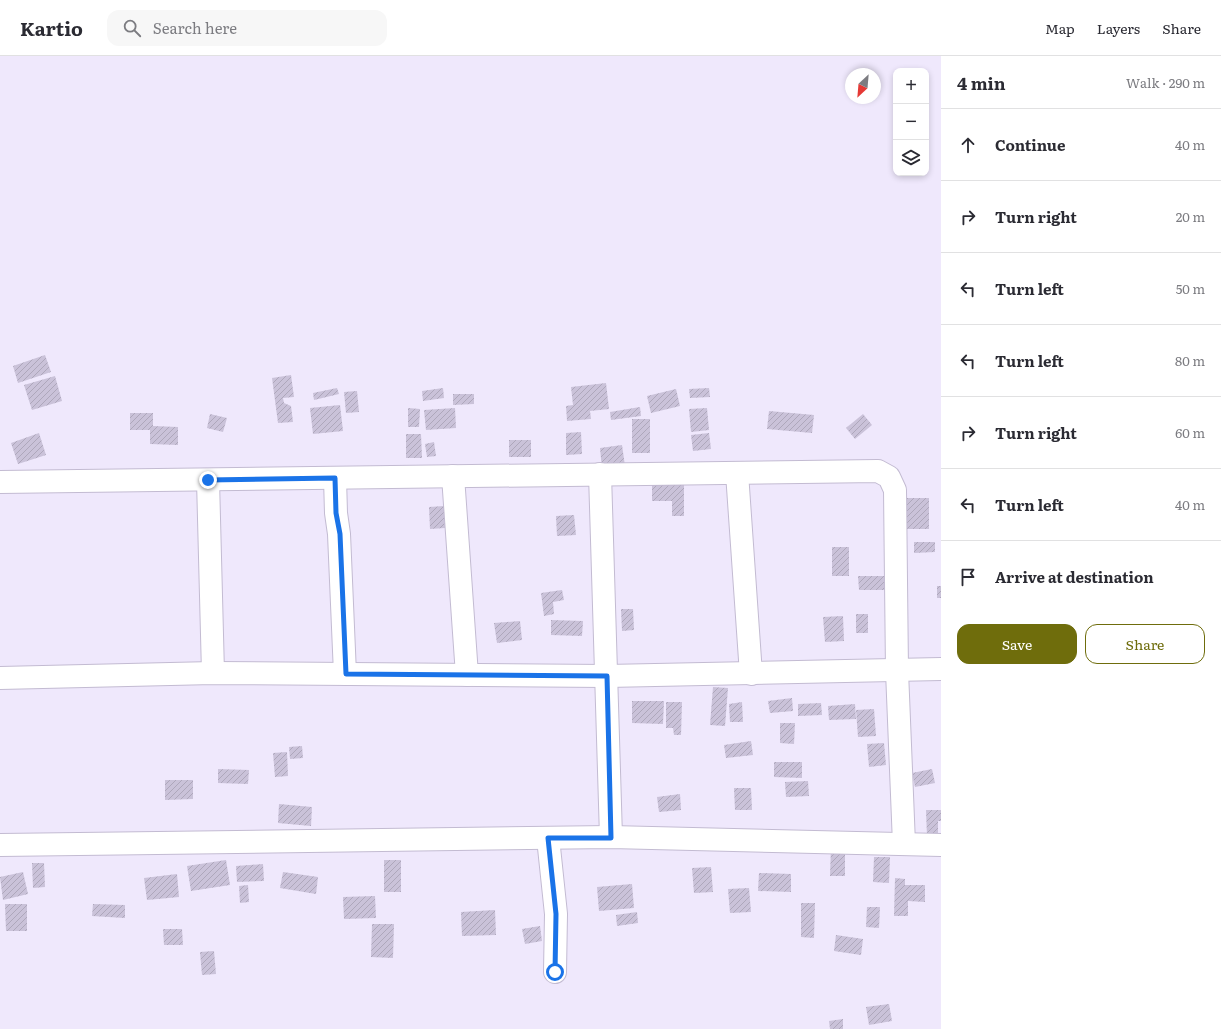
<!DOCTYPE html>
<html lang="en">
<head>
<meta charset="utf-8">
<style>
	body { margin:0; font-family:Literata,serif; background:#f7f7f7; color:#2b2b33 }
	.controls { position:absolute; right:12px; top:12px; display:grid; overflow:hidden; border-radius:8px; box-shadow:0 2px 6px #0003 }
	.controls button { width:36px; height:36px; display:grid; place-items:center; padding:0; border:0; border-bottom:1px solid #e1e1e2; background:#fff; color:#2b2b33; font:20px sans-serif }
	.compass { position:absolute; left:845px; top:12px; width:36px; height:36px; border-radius:50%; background:#fff; box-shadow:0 2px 6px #0003; rotate:206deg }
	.stop { position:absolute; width:12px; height:12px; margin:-9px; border:3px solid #1a73e8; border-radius:50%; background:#fff }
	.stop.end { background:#1a73e8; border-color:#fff; box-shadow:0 1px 4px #0008 }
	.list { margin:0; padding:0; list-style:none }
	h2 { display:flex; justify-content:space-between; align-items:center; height:52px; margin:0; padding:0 16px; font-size:17px }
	h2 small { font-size:13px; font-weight:400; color:#7c7c81 }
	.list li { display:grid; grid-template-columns:26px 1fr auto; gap:12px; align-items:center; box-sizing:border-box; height:72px; padding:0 16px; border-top:1px solid #e1e1e2 }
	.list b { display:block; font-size:15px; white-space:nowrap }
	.list em { font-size:13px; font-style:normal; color:#7c7c81 }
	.actions { display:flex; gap:8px; padding:12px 16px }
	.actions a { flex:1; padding:9px 0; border:1px solid #6f6d0c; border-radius:12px; text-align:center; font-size:14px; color:#6f6d0c }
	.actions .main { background:#6f6d0c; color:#fff }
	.icon { flex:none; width:22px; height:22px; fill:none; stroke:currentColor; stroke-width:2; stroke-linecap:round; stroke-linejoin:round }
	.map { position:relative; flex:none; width:941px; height:973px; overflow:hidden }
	header { display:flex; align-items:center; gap:24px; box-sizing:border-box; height:56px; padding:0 20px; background:#fff; border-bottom:1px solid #e1e1e2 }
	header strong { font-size:19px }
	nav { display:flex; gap:22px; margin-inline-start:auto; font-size:14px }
	.search { width:280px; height:36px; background:#f7f7f7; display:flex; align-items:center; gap:10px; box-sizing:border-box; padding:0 14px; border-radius:12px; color:#7c7c81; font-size:15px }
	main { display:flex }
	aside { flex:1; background:#fff }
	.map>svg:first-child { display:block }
</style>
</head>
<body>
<header>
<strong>Kartio</strong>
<div class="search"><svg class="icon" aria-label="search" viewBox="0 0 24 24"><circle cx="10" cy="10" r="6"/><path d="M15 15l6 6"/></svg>Search here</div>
<nav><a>Map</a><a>Layers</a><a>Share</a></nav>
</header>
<main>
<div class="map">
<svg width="941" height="973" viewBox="0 0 941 973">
	<defs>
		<pattern id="building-hatch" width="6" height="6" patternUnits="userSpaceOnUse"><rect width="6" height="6" fill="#cac2d9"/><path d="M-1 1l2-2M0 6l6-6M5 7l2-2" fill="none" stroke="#aea7bb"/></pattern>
	</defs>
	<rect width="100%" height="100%" fill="#efe8fc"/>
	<g fill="url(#building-hatch)">
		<path d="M45,299L51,316L18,327L13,310Z"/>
		<path d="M291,319L294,341L283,342L284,347L291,350L293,366L278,367L272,322Z"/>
		<path d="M55,320L62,345L32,354L24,329Z"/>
		<path d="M606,327L609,353L590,355L591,363L567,365L566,350L573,349L571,331Z"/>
		<path d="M337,332L339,338L314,344L313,337Z"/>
		<path d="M443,332L444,342L423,345L422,335Z"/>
		<path d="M709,332L710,341L690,342L689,333Z"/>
		<path d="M676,333L680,350L651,357L647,340Z"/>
		<path d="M357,335L359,356L346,357L344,336Z"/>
		<path d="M453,338H474V348L453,349Z"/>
		<path d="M340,349L343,375L313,378L310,352Z"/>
		<path d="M640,351L641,360L611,364L610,356Z"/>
		<path d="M408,352L420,353L419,371H408Z"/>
		<path d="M455,352L456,372L426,374L424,354Z"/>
		<path d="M707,352L709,374L691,376L689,353Z"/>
		<path d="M769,355L814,359L812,377L767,373Z"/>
		<path d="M130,357H153V370L178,371V389L150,388V374H130Z"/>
		<path d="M210,358L227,362L223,376L207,372Z"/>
		<path d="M863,358L872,369L855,383L846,372Z"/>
		<rect x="632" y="363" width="18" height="34"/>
		<path d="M581,376L582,398L566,399V377Z"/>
		<path d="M39,377L46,399L18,408L11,387Z"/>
		<path d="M709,377L711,393L693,395L691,379Z"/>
		<path d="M406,378H421L422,402H406Z"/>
		<rect x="509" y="384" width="22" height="17"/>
		<path d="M434,386L436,400L427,401L425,388Z"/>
		<path d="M622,389L625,410L602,413L600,392Z"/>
		<path d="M652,429H684V460H672V445H652Z"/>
		<rect x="905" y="442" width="24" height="31"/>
		<path d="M444,450L445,472L430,473L429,451Z"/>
		<path d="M574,459L576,479L557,480L556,460Z"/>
		<path d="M914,486H935V496L914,497Z"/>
		<rect x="832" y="491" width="17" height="29"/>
		<path d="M858,520H885V534H859Z"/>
		<rect x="937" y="530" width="4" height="12"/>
		<path d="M562,534L564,544L553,546L554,558L544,560L541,537Z"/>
		<path d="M621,553H633L634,574L622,575Z"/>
		<rect x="856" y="558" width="12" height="19"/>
		<path d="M843,560L844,585L825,586L823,561Z"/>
		<path d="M551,564L583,565L582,580L551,579Z"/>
		<path d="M520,565L522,584L497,587L494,567Z"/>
		<path d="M713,631L728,632L725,670L710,669Z"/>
		<path d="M792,642L793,655L770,657L768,645Z"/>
		<path d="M632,645H664L663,668L632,667Z"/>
		<path d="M666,646H682L681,679H674L673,672H666Z"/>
		<path d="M742,646L743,666H730L729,648Z"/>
		<path d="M821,647L822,659L798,660V648Z"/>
		<path d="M855,648L856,663L829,664L828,650Z"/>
		<path d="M874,653L876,680L858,681L856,654Z"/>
		<path d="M780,667H795L794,688L780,687Z"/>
		<path d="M751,685L753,699L726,702L724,689Z"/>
		<path d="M884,687L886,709L869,711L867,688Z"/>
		<path d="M302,690L303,702L290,703L289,691Z"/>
		<path d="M287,696L288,720L275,721L273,697Z"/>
		<path d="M774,706H802V722L774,721Z"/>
		<path d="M218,713L249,714L248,728L218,727Z"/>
		<path d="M932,713L935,727L915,731L912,717Z"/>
		<path d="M165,724H193V743L165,744Z"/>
		<path d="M808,725L809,740L786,741L785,726Z"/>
		<path d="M734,732H751L752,754H735Z"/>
		<path d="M680,738L681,754L659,756L657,741Z"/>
		<path d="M279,748L312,751L311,770L278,767Z"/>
		<path d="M926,754H941V765H938V781H927Z"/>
		<path d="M831,790L845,791V820H830Z"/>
		<path d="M874,801H890L889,827L873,826Z"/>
		<path d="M226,804L230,829L191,835L187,810Z"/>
		<rect x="384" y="804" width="17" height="32"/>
		<path d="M32,807H44L45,831L33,832Z"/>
		<path d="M263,808L264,825L237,826L236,810Z"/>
		<path d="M711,811L713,836L694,837L692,812Z"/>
		<path d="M23,816L28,838L3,844L0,821Z"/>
		<path d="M283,816L318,821L316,838L280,832Z"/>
		<path d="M759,817L791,818V836L758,835Z"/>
		<path d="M177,818L179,841L147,844L144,822Z"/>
		<path d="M895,822L905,823V829H925V846L908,845V860H894Z"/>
		<path d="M632,828L634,852L599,855L597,831Z"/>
		<path d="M248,829L249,846L240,847L239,830Z"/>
		<path d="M749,832L751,856L730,857L728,833Z"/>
		<path d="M375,840L376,862L344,863L343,841Z"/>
		<path d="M801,847H815L814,882L801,881Z"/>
		<path d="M5,848H27V875H6Z"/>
		<path d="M93,848L125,849V862L92,860Z"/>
		<path d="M867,851H880L879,872L866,871Z"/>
		<path d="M495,854L496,879L462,880L461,856Z"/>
		<path d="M637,856L638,867L617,870L616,859Z"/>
		<path d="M372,868H394L393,902L371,901Z"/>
		<path d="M540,870L542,885L525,888L522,873Z"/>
		<path d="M163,873H182L183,889H164Z"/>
		<path d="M836,879L863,883L861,899L834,895Z"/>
		<path d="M214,895L216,918L202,919L200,896Z"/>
		<path d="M889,948L892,965L869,969L866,951Z"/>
		<path d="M843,963V973H830L829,965Z"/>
	</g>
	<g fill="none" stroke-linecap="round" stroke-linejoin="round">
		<defs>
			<g id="minor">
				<path d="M737,417L751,618"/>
				<path d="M600,418L611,781"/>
				<path d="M453,420L467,619"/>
				<path d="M335,422L336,457L339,478L345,618"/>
				<path d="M208,424L213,617"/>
				<path d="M0,426L878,415L889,421L895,434L897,615L904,788"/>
				<path d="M0,622L213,617L607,620L941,613"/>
				<path d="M548,782L556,858L555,916"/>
				<path d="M0,789L611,781L941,789"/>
			</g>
		</defs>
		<use href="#minor" stroke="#c3bbd2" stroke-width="24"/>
		<use href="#minor" stroke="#fff" stroke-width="22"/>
	</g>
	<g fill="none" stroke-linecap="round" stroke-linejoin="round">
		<path stroke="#1a73e8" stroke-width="5" d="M208,424L335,422L336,457L340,478L346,618L607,620L611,782H548L556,858L555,916"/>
	</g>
</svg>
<div class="controls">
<button>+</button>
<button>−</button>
<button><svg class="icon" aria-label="layers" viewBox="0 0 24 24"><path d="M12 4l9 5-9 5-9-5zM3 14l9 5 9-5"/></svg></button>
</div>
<svg class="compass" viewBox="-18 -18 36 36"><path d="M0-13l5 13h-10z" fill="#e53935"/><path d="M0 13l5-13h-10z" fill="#7c7c81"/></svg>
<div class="stop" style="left:555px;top:916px"></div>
<div class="stop end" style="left:208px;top:424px"></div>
</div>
<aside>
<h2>4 min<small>Walk · 290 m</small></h2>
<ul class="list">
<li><svg class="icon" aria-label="ahead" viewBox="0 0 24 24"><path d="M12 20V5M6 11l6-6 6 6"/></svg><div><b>Continue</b></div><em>40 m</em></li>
<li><svg class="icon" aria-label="right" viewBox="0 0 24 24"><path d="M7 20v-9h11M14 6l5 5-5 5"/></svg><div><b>Turn right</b></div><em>20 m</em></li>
<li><svg class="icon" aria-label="left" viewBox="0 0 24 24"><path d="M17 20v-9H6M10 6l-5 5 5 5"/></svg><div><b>Turn left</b></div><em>50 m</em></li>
<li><svg class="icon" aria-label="left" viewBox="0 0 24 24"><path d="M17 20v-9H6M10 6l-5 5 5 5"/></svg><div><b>Turn left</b></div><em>80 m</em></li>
<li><svg class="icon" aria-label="right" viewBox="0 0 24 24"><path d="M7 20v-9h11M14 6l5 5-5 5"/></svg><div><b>Turn right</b></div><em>60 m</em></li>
<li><svg class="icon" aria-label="left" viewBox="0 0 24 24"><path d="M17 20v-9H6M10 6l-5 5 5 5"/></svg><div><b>Turn left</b></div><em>40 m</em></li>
<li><svg class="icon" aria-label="arrive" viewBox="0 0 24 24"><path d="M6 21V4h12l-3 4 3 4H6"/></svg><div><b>Arrive at destination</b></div></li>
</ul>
<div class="actions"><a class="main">Save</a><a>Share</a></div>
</aside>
</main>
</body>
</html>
